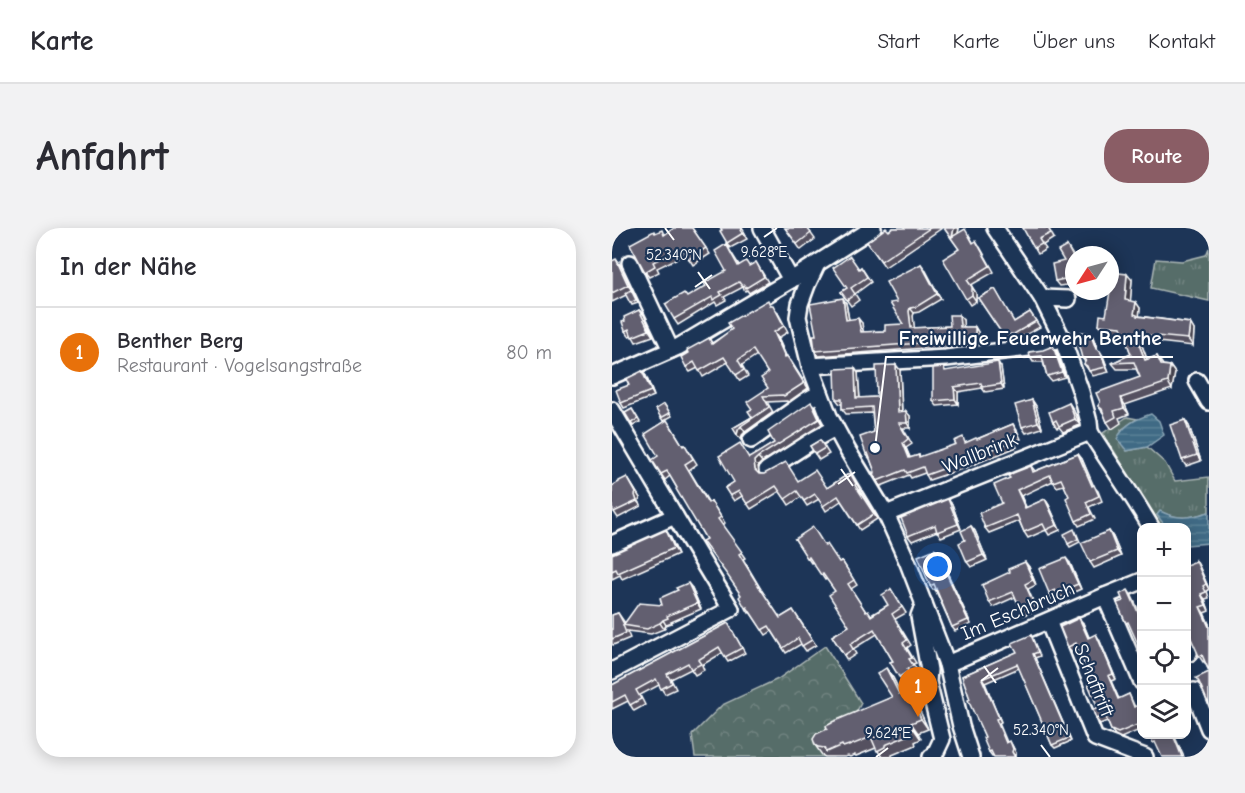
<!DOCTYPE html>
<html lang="de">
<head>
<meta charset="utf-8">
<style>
	body { margin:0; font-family:"Comic Neue",sans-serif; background:#f2f2f3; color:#2b2b33 }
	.controls { position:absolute; right:18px; bottom:18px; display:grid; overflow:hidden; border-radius:12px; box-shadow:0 3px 15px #0003 }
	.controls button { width:54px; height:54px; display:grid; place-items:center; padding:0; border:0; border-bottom:2px solid #e1e1e2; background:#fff; color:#2b2b33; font:30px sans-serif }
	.compass { position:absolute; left:453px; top:18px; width:54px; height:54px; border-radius:50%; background:#fff; box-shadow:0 3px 15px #0003; rotate:234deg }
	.you { position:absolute; left:326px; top:339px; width:21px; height:21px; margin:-15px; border:4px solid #fff; border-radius:50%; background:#1a73e8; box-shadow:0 0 0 9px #1a73e833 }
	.badge { display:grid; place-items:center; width:39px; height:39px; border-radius:50%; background:#8a5d65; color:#fff; font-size:20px; font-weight:700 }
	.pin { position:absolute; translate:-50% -50px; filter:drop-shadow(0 2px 3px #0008) }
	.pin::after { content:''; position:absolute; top:32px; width:21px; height:18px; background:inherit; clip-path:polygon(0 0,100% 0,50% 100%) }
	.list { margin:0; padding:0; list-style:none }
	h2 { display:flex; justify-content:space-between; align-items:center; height:78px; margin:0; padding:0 24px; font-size:26px }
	h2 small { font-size:20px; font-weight:400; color:#7c7c81 }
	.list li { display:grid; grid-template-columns:39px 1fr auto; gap:18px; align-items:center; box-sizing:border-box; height:90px; padding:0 24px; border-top:2px solid #e1e1e2 }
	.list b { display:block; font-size:22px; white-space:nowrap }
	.list p { margin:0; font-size:20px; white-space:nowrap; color:#7c7c81 }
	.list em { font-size:20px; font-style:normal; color:#7c7c81 }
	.icon { flex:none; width:33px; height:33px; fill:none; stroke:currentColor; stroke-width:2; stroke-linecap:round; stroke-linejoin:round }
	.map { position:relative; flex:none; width:597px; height:529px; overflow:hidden; border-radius:24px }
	header { display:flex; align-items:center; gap:36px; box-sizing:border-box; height:84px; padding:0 30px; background:#fff; border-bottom:2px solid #e1e1e2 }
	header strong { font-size:28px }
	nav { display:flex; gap:33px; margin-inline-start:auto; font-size:21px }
	.intro { display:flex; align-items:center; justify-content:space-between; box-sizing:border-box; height:144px; padding:0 36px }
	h1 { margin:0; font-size:42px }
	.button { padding:15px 27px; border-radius:24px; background:#8a5d65; color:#fff; font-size:21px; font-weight:700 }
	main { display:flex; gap:36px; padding:0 36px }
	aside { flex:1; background:#fff; border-radius:24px; box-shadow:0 3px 15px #0003 }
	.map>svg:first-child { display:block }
</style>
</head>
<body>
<header>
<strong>Karte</strong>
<nav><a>Start</a><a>Karte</a><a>Über uns</a><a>Kontakt</a></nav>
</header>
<div class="intro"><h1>Anfahrt</h1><a class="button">Route</a></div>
<main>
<aside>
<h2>In der Nähe<small></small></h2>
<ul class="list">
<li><span class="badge" style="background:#e8710a">1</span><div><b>Benther Berg</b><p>Restaurant · Vogelsangstraße</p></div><em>80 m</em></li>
</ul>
</aside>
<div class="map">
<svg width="597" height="529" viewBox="0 0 597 529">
	<defs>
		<pattern id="grass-tufts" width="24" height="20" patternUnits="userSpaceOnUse" patternTransform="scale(1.5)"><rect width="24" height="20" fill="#576d69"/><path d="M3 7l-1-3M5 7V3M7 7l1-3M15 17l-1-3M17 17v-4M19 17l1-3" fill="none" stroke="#708380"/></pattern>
		<pattern id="park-crowns" width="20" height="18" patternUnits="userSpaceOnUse" patternTransform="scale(1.5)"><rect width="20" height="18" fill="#576d69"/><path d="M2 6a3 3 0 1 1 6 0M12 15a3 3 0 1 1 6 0" fill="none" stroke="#708380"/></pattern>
		<pattern id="water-rules" width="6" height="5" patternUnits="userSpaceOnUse" patternTransform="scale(1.5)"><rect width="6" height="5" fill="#3f6b85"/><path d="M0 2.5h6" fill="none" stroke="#5c8197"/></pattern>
	</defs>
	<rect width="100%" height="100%" fill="#1d3557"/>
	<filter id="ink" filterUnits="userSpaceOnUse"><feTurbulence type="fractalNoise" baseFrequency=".0167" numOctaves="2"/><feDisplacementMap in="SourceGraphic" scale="12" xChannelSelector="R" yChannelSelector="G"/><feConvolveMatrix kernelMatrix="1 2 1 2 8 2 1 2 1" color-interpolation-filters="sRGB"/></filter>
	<g filter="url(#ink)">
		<g fill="url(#grass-tufts)" stroke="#abb6b4" stroke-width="1.5">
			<path d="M597,20V73L539,60L544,31L570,33L594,27Z"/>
			<path d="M515,189L525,191L509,202L515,223L535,219L553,235L563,253L597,249V284C579,290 566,292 548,284L545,287L554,299H545L525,260L491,205Z"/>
		</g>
		<path fill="url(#park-crowns)" stroke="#abb6b4" stroke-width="1.5" d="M213,418L249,475L221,529H83L80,507L110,477L166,451Z"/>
		<g fill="url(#water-rules)" stroke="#8ca6b6" stroke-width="1.5">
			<path d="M539,186L547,193L552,207L535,219L515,223L505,211C512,196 524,191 539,186Z"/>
			<path d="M548,283C566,292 578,290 597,284V315L575,317L574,299H554L545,287Z"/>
		</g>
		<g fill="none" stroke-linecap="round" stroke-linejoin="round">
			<defs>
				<g id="minor">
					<path d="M150,0L179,52"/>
					<path d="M18,35L59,122"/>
					<path d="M205,36L195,57L188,76L186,89L198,138L217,188L236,223L274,286L296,335L335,436L349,498L359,529"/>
					<path d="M430,70L456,71"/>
					<path d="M198,138L334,130L433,118L450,110"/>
					<path d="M0,148L66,119L179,52L261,0"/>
					<path d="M585,153L597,174"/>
					<path d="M0,182L63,288L0,316"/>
					<path d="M478,204C498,236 520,266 539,299"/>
					<path d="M139,212L195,172L208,165"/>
					<path d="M155,242L203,211L223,200"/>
					<path d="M274,286L478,204L477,194L469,164L450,110L430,70L383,0"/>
					<path d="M530,353L493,368L530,454"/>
					<path d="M312,375L307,388L317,442L316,454L330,511L322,528L319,529"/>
					<path d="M436,393L483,510L533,529"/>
					<path d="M574,419L577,425"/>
					<path d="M335,436L493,368"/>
					<path d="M0,443L119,381L63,288"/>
					<path d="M582,463L597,501"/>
				</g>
			</defs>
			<use href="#minor" stroke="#fff" stroke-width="20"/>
			<use href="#minor" stroke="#1d3557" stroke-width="15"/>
		</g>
		<g fill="#545160" stroke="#fff" stroke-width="1.5">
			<path d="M80,0L98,26L81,37L74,26L45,40L47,44L37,49L33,44L44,5L53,6Z"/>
			<path d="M130,0L134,7L133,8L135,11L118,20L115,15Z"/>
			<path d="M173,0H195L203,11L189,22Z"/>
			<path d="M281,0H330L273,39L255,14Z"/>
			<path d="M332,0H347L346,5L357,7L361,14L368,19L382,44L359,57L364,65V73L358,77L354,71L347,21Z"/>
			<path d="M411,0H436L442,10L431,17L434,21L426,26Z"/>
			<path d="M114,16L127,37L138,38L144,34L156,54L137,65L135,62L133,63L131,59L112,69L114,72L105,77L103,74L66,97L62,91L94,58L114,43Z"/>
			<path d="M455,18L462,29V56L447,58L443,53L452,33Z"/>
			<path d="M0,33L9,38L26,75L20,77L14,67L0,74Z"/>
			<path d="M309,36L329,71L307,84L302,85L301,88L302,100L338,98L351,92V99H363L366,104L367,116L206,128L203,123L204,107L234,75L237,92L250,95L251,104L273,103L291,96L285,74Z"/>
			<path d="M249,39L259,54L243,66L247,72L239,78L229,64L235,60L247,41Z"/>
			<path d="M520,52L518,73L528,80L527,88L578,95L582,102L581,118L528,112L535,132L545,128L551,137L558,138L563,145L560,161L513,177L517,186L507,190L509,195L500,201L495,194L492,186L486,178L528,149L524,141H505L500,135L519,126L512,106L492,104L487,97Z"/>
			<path d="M383,61L402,94L418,84L428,99L406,111L395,113L366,70Z"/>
			<path d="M159,77L165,83L176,104L166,110L174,128L179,133L196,160L176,174L175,173L155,174L161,184L133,204L130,207L129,212L121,200L140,189V181L156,160V145L145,127L130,137L136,148L128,153L116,134L91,149L86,140L78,144L74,139L76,125L97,110L100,115Z"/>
			<path d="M27,82L32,87L41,108L24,114L20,107L17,108L13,103V93Z"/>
			<path d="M481,109L486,122L491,128L497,144L481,148L472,136L473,134L470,130Z"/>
			<path d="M444,123L453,149L439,153L435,148L431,134H421L418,129Z"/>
			<path d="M284,137L288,142L290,183L298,188V200H291L300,216L294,220L298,230L307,227L308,229L365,211L401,196L405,202L409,211L402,213L405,219L353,240L317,252L313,245L299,250L297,247L269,258L265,253L263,244L258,231L254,226L262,204L260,185L234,186L230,181V176H228L224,171L246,145L248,170L265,169Z"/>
			<path d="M389,139L392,161L373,164L370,160L346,164V176L325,178L321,173L334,143Z"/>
			<path d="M30,143L34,148L42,168L12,180L9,175L17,157Z"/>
			<path d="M420,172L424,178L430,200L414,205L410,199Z"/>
			<path d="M457,175L461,181L468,197L451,204L447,199L445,200L441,194Z"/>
			<path d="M52,176L60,188L51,193L44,181Z"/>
			<path d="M203,179L210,196L150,234L146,238V245L215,260L238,245L248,261L247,262L265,291L248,302L229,273L214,283L207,271L195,278L189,269L177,277L168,263L139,281L130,268L122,273L113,260L122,254L138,230L162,215Z"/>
			<path d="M20,181L28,194L21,198L13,185Z"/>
			<path d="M573,192L577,198L589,233L574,238L570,232Z"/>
			<path d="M59,198L71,218L73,217L85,236L77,242L97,275L99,273L113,295L110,297L133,330L131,331L150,363L168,390L181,382L204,417L194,423L189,416L174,425L160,403L154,407L138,384L137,385L130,374L129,367L94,311L58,248L53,252L49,246L46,228Z"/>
			<path d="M208,212L217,226L207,232L198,218Z"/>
			<path d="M466,226L470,231L481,258L486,263L490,273L477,279L483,291L467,298L464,293L457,268L452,257L445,259L441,253L409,268L414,280L433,271L437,277L448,302L437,307L434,302L416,310L412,304L407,293L377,305L373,300L390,275L398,250L419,238L423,243Z"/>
			<path d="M15,249L28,270L27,273L29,278L6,290L2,284Z"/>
			<path d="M340,276L349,301L329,309L325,303L300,313L296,308Z"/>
			<path d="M359,298L363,303L375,332L359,339L355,334L353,312Z"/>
			<path d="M497,303L501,309L509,328L482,340L478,334Z"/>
			<path d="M464,304L468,314L458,319L456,316Z"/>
			<path d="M58,308L66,326L10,351L8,347L0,351V326Z"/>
			<path d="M183,311L213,317L227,334L230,333L245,357L239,361L254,384L259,387L276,377L279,361L294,385L283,391L299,417L295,420L304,435L301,436L305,442L299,446L300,448L291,454L278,434L281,433L265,406L241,421L244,426L235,432L220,408L237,398L223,363L215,351L213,352L201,334L199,335Z"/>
			<path d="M323,321L326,325L359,396L343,403L340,399L323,361L321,362L318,358Z"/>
			<path d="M584,333L587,338L597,361V362L595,363L597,370L593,371L597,383L592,385L597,396V443L592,433L591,434L587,428Z"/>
			<path d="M413,334L417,339L424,357L416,361L425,382L412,387L409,382L403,369L381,379L377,374L398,344Z"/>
			<path d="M458,335L469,361L448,370L447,368L440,371L437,365Z"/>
			<path d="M80,360L89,381L59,394L60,395L54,397L52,401L39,406L15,403L18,410L1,417L0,416V387L6,385L13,395L50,377Z"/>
			<path d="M116,395L133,425L116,434L110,425L90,437L92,442L83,447L79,441L59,451L64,461L53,466L47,457L28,467L33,477L22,483L16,473L0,481V457Z"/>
			<path d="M471,395L477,409L487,411L504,451L499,453L507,471L517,466L523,479L530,476V501L509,510L503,507L499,502L495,493L488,496L484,491L486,480L480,454L466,421L460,424L456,419Z"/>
			<path d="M419,407L428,428L423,430L459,513L443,520L440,517L407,440L373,455L389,494L387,495L395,514L400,517L404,525L403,527L380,528L377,524L373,509L358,471L350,448L405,424Z"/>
			<path d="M274,440L281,450L289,465L303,472L316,501L306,505L309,511L303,514L304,517L280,527V529H270L264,520L244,528L243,527L238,529L236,528L233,529H213L210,527L203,517L215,501L280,469Z"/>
		</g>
		<g fill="#45424e" stroke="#fff" stroke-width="1.5">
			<path d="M130,0L134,7L133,8L129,3Z"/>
			<path d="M342,0H347L344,14L340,9Z"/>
			<path d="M4,31L9,38L21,64L16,57Z"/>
			<path d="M309,36L313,41L329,71L325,66Z"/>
			<path d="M515,46L520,52L518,79L513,72Z"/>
			<path d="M355,52L364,65V73L360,67Z"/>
			<path d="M231,70L234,75L238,98L234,92Z"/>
			<path d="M524,74L528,80L527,90L522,86Z"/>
			<path d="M298,80L302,85L301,88L303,105L299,100L297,83Z"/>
			<path d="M27,82L32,87L41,108L37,102Z"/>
			<path d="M347,87L351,92L352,105L348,99Z"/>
			<path d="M246,90L250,95L252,110L249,104Z"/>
			<path d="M578,95L582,102L581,118L576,111Z"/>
			<path d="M363,99L366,104L367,116L363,111Z"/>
			<path d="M162,104L166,110L177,134L173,129Z"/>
			<path d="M478,105L481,109L487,126L484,121Z"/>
			<path d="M523,106L528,112L538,139L533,132Z"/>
			<path d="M441,118L444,123L453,149L450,144Z"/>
			<path d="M488,123L491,128L497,144L494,139Z"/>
			<path d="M386,134L389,139L392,161L389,156Z"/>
			<path d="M284,137L288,142L290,189L286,184Z"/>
			<path d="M558,138L563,145L560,161L556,154Z"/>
			<path d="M243,140L246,145L248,175L244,170Z"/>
			<path d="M30,143L34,148L42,168L39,163Z"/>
			<path d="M342,159L346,164V176L343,171Z"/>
			<path d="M509,170L513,177L517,186L512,180Z"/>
			<path d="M420,172L424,178L430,200L426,194Z"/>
			<path d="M199,174L203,179L210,196L207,191Z"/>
			<path d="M457,175L461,181L468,197L463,191Z"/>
			<path d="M294,183L298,188V200L295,195Z"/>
			<path d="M573,192L577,198L589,233L585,227Z"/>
			<path d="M129,198L133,204L130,207L129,212L125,207L126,202Z"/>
			<path d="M291,215L294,220L301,236L297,230Z"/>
			<path d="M466,226L470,231L484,263L480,258Z"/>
			<path d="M146,229L150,234L146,238L147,247L143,242L142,233Z"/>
			<path d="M15,249L28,270L27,273L29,278L25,273Z"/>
			<path d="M405,262L409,268L417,285L413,280Z"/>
			<path d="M336,271L340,276L349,301L346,296Z"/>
			<path d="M433,271L437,277L448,302L445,297Z"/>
			<path d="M359,298L363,303L375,332L371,327Z"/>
			<path d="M54,302L58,308L66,326L62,320Z"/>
			<path d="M497,303L501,309L509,328L505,323Z"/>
			<path d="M323,321L326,325L359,396L356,392Z"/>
			<path d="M454,330L458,335L469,361L466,356Z"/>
			<path d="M584,333L587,338L597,361L594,356Z"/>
			<path d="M413,334L417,339L424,357L421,352Z"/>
			<path d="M76,355L80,360L89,381L85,375Z"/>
			<path d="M516,362L520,368L530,389H528Z"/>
			<path d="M589,366L593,371L597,382L594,377Z"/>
			<path d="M588,379L592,385L597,396V399Z"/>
			<path d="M467,390L471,395L479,415L476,410Z"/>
			<path d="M51,392L54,397L52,401L48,395Z"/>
			<path d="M484,406L487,411L504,451L501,446Z"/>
			<path d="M421,426L423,430L459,513L457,510Z"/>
			<path d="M274,440L281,450L294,476L287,466Z"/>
			<path d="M496,448L499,453L509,476L506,471Z"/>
			<path d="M370,451L373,455L389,494L387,490Z"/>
			<path d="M296,462L303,472L316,501L309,491Z"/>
			<path d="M299,495L306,505L309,511L302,501Z"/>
			<path d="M561,507H562L572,529H570Z"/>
			<path d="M398,513L404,525L403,527V529L400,524Z"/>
		</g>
		<g fill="#625e70" stroke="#fff" stroke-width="1.5">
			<path d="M62,0H80L94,20L77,31L70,20L41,34L43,38L33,44L18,16L42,3L43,5L50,2L52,7Z"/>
			<path d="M108,0H130V1L129,3L131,5L115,15L108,3L110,2Z"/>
			<path d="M173,0H195L199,5L185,16Z"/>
			<path d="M274,0L277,3L281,0H318L269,33L255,14Z"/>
			<path d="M332,0H342L340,9L353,1L361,15L364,13L378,38L355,52L360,59V67L354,71L331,31L347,21Z"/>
			<path d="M411,0H436L439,5L427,11L430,16L422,20Z"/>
			<path d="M114,16L126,38L134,33L137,38L144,34L152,49L134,60L132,57L130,58L127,54L108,64L110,67L101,72L100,69L62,91L53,76L72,65L75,69L94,58L92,55L114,43L103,23Z"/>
			<path d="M455,18L461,29H462V49L443,53L440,36L452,33L446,23Z"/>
			<path d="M238,28L247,41L249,39L255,49L239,60L243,66L235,72L229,64L235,60L221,40Z"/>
			<path d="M4,31L16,57L0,65V33Z"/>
			<path d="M309,36L325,66L304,79L298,80L297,83L299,100L338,98L337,87H347L348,99H363V111L203,123L201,107H204L198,76L231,70L234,92L246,90L249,104L273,103V97L291,96L278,75L285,74L274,54Z"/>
			<path d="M498,44L515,46L513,72L524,74L522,86L525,87V88L578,95L576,111L523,106L533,132L545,128L549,137L558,138L556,154L509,170L512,180L502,183L504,189L495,194L490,181L486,178L488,174L484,165L528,149L522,134L500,135L519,126L509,99L487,97L488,87L494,88L498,63Z"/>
			<path d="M383,61L402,94L418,84L424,93L402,106L391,107L366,70Z"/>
			<path d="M19,62L24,72L18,75L13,65Z"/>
			<path d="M156,72L158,77H161L172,98L162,104L173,129L175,128L192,155L172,168L171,167L151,168L157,179L129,198L126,202L125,207L121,200L140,189L136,183L140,181L135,174L156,160L149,150L156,145L141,122L126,132L132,142L124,147L112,129L87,143L82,134L74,139L69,129L76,125L75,122L97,110L100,116L120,101L116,95Z"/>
			<path d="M27,82L37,102L20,109L17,101L13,103L10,94L13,93L12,89Z"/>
			<path d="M469,104L478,105L484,121L488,123L494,139L477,143L475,138L472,136L474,132L470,130L464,108L469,109Z"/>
			<path d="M441,118L450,144L435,148L430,128L418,129L417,124L431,122Z"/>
			<path d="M386,134L389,156L370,159L369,155L342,159L343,171L321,173V140L332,139L333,143Z"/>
			<path d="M284,137L286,184L294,183L295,195H287L296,211L291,215L297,230L307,227V229L344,216L342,213L351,209L353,215L364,210L365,211L401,196L405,205L399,208L401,213L350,234L314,247L311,239L295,245L293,242L265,253L261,244H263L256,225L254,226L248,209L262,204L260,179L230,181V171H224L223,141L243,140L244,170L265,169L264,138Z"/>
			<path d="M30,143L39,163L9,175L4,162L17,157L14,151Z"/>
			<path d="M420,172L426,194L410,199L403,177Z"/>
			<path d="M199,174L207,191L146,229L142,233L143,242L147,246H152L174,234L186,253L203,242L215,260L238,245L244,256L243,257L262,286L245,297L226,268L211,278L203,266L192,273L185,263L173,271L164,258L135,276L127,263L118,268L113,260L122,254L107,228L128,215L137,230L162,215L156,204Z"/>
			<path d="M457,175L463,191L447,198L444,192L441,194L437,184Z"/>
			<path d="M52,176L58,185L49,190L44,181Z"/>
			<path d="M20,181L26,191L19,195L13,185Z"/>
			<path d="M55,192L71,218L73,217L81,231L73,236L96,275L99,273L109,289L106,291L130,324L127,326L146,357L168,390L181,382L200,412L190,418L186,410L171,420L157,398L150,402L135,379L133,380L130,374L127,369L129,367L116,348L90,313L94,311L64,261L65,260L55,243L49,246L40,232L46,228L33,206Z"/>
			<path d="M573,192L585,227L570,232L558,197Z"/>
			<path d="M208,212L213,220L203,226L198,218Z"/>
			<path d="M466,226L480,258L482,257L487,268L474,274L479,286L464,293L454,270L457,268L449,251L441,254L438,247L405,262L413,280L433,271L445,297L434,302L431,296L412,304L405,287L373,300L367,285L390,275L382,257L398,250L396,248L401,245L419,238L421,244Z"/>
			<path d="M15,249L24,265L23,267L25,273L2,284L0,280V258L7,254V253Z"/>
			<path d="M336,271L346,296L325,304L323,297L296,308L289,290Z"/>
			<path d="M359,298L371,327L355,334L347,315L353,312L349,303Z"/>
			<path d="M201,299L213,318L215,316L227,334L230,333L242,352L236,356L254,384L256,383L259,388L276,377L270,367L279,361L290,379L280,386L295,412L291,415L300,430L297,431L301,437L295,441L297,443L287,449L278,434L281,433L262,401L238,416L241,421L232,427L220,408L237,398L217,367L223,363L211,346L209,347L197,329L195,330L183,311Z"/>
			<path d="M462,301L466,311L456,316L452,306Z"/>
			<path d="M54,302L62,320L6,345L4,341L0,343V326Z"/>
			<path d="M497,303L505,323L478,334L469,315Z"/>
			<path d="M323,321L356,392L340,399L322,356L318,358L306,328Z"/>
			<path d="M454,330L466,356L445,365L443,362L437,365L427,341Z"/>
			<path d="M584,333L594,356L591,358L594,364L589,366L594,377L588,379L597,399V443L590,427L587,428L574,399V337Z"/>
			<path d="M413,334L421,352L413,356L422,376L409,382L401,364L377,374L370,357L398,344L396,341Z"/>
			<path d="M76,355L85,375L55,388L56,390L51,392L48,395L35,401L11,397L14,405L0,411V387L6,385L12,396L27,375L50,377L48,370L66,362L64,360Z"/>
			<path d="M516,362L528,389L530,388V425L516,394L514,395L505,375L511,373L508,366Z"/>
			<path d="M467,390L476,410L484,406L501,446L496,448L506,471L517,466L522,479L530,476V495L506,505L499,502L493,487L484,491L481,482L486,480L476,456L480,454L464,415L456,419L448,399Z"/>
			<path d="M116,395L130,420L113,429L107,419L86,432L89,436L79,441L76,435L55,446L60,455L49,461L44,451L24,462L29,471L18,477L13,467L0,474V457Z"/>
			<path d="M419,407L426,424L421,426L457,510L440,517L405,436L370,451L387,490L384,491L394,515L398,513L401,521L400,524L403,529H382L379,523L377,524L371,510L373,509L356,472L358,471L350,448L405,424L400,415Z"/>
			<path d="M274,440L287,466L296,462L309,491L299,495L302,501L296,504L297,507L273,517V519L265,523L259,509L237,518V517L231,519L230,517L214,524L212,520L206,519L203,517L201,511L204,506L215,501L214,498L220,495V494L280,469L265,446Z"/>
			<path d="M597,444V477L587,454L584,450Z"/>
			<path d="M537,507H561L570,529H550L543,514L541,515Z"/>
		</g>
	</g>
	<path fill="none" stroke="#fff" stroke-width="2" d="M53,0L62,12M152,9L165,0M86,44L98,61M83,59L100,47M229,241L241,258M226,256L243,244M372,438L384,455M369,453L386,440M429,517L438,529M264,529L276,520"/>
	<g text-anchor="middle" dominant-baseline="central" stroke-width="4.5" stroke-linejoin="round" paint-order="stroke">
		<g font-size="20" fill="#fff" stroke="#1d3557">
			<text transform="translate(368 225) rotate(-22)">Wallbrink</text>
			<text transform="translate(406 383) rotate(-23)">Im Eschbruch</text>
			<text transform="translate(482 452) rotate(68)">Schaftrift</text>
		</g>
	</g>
	<g font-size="15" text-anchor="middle" fill="#fff" stroke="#1d3557" stroke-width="4.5" stroke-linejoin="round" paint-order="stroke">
		<text x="152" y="29">9.628°E</text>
		<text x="62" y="32">52.340°N</text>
		<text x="429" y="507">52.340°N</text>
		<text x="276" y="510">9.624°E</text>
	</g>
	<path fill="none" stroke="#fff" stroke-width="2" d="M263 220L274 129H561"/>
	<circle fill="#fff" stroke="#1d3557" stroke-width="2" cx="263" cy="220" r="6"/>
	<g font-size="21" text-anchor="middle" font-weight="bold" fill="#fff" stroke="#1d3557" stroke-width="4.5" stroke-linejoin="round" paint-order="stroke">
		<text x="418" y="117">Freiwillige Feuerwehr Benthe</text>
	</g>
</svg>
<div class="controls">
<button>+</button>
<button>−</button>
<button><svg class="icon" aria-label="locate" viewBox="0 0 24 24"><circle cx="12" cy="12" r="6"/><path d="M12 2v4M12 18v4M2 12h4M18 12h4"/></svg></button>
<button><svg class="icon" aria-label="layers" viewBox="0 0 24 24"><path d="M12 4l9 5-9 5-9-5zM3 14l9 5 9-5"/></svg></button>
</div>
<svg class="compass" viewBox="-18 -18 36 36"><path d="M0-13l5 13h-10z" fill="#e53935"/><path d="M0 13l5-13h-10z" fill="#7c7c81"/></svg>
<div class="you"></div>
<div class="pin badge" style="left:306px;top:489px;background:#e8710a">1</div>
</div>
</main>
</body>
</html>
